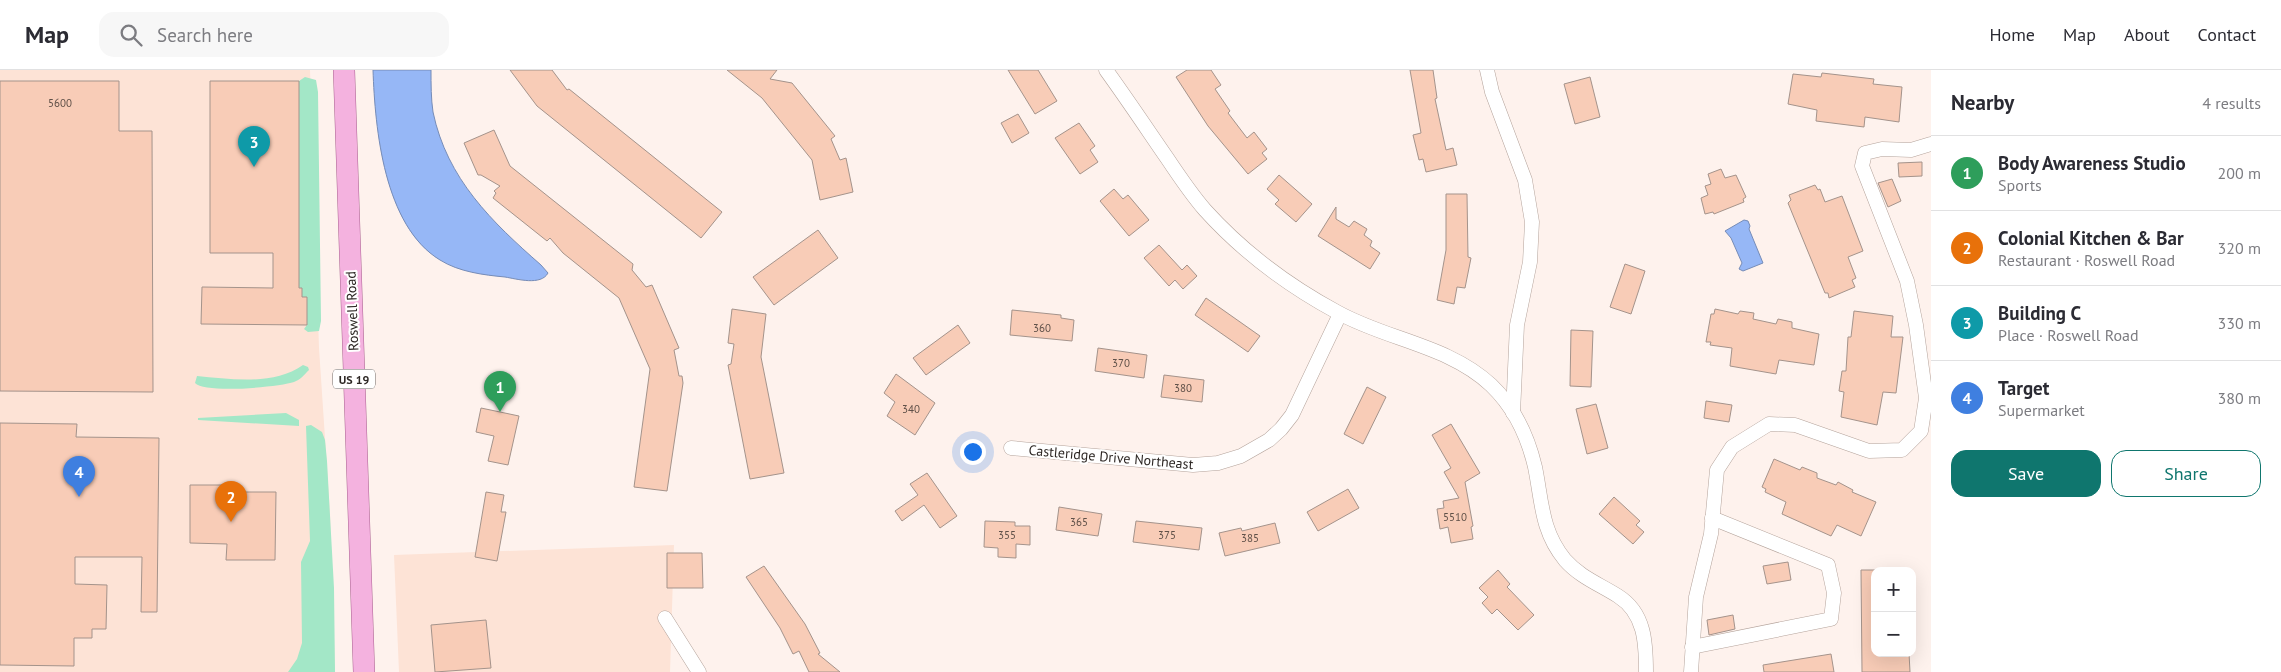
<!DOCTYPE html>
<html lang="en">
<head>
<meta charset="utf-8">
<style>
	body { margin:0; font-family:"PT Sans",sans-serif; background:#f7f7f7; color:#2b2b33 }
	.controls { position:absolute; right:15px; bottom:15px; display:grid; overflow:hidden; border-radius:10px; box-shadow:0 5px 20px #0002 }
	.controls button { width:45px; height:45px; display:grid; place-items:center; padding:0; border:0; border-bottom:1px solid #e1e1e2; background:#fff; color:#2b2b33; font:25px sans-serif }
	.you { position:absolute; left:972px; top:381px; width:18px; height:18px; margin:-12px; border:4px solid #fff; border-radius:50%; background:#1a73e8; box-shadow:0 0 0 8px #1a73e833 }
	.badge { display:grid; place-items:center; width:32px; height:32px; border-radius:50%; background:#0f766e; color:#fff; font-size:16px; font-weight:700 }
	.pin { position:absolute; translate:-50% -41px; filter:drop-shadow(0 1px 2px #0008) }
	.pin::after { content:''; position:absolute; top:26px; width:18px; height:15px; background:inherit; clip-path:polygon(0 0,100% 0,50% 100%) }
	.list { margin:0; padding:0; list-style:none }
	h2 { display:flex; justify-content:space-between; align-items:center; height:65px; margin:0; padding:0 20px; font-size:21px }
	h2 small { font-size:16px; font-weight:400; color:#7c7c81 }
	.list li { display:grid; grid-template-columns:32px 1fr auto; gap:15px; align-items:center; box-sizing:border-box; height:75px; padding:0 20px; border-top:1px solid #e1e1e2 }
	.list b { display:block; font-size:19px; white-space:nowrap }
	.list p { margin:0; font-size:16px; white-space:nowrap; color:#7c7c81 }
	.list em { font-size:16px; font-style:normal; color:#7c7c81 }
	.actions { display:flex; gap:10px; padding:15px 20px }
	.actions a { flex:1; padding:11px 0; border:1px solid #0f766e; border-radius:15px; text-align:center; font-size:18px; color:#0f766e }
	.actions .main { background:#0f766e; color:#fff }
	.icon { flex:none; width:28px; height:28px; fill:none; stroke:currentColor; stroke-width:2; stroke-linecap:round; stroke-linejoin:round }
	.map { position:relative; flex:none; width:1931px; height:602px; overflow:hidden }
	header { display:flex; align-items:center; gap:30px; box-sizing:border-box; height:70px; padding:0 25px; background:#fff; border-bottom:1px solid #e1e1e2 }
	header strong { font-size:24px }
	nav { display:flex; gap:28px; margin-inline-start:auto; font-size:18px }
	.search { width:350px; height:45px; background:#f7f7f7; display:flex; align-items:center; gap:12px; box-sizing:border-box; padding:0 18px; border-radius:15px; color:#7c7c81; font-size:19px }
	main { display:flex }
	aside { flex:1; background:#fff }
	.map>svg:first-child { display:block }
</style>
</head>
<body>
<header>
<strong>Map</strong>
<div class="search"><svg class="icon" aria-label="search" viewBox="0 0 24 24"><circle cx="10" cy="10" r="6"/><path d="M15 15l6 6"/></svg>Search here</div>
<nav><a>Home</a><a>Map</a><a>About</a><a>Contact</a></nav>
</header>
<main>
<div class="map">
<svg width="1931" height="602" viewBox="0 0 1931 602">
	<rect width="100%" height="100%" fill="#fef2ed"/>
	<g fill="#fde3d6">
		<path d="M0,0H310L319,278L330,443L335,602H0Z"/>
		<path d="M674,475L670,602H399L394,485Z"/>
	</g>
	<g fill="#a3e7c7">
		<path d="M305,7L316,10L318,22L321,251L319,261L308,262L304,259L307,255V227H302V218H299V11Z"/>
		<path d="M303,295L308,297L309,300C304,305 300,310 294,312C279,317 205,324 195,313L197,306C231,309 273,316 303,295Z"/>
		<path d="M286,343L299,350V356L198,350V348Z"/>
		<path d="M311,355L322,362L325,370L327,391L334,518L335,602H288L297,589L302,573L301,492L310,471L306,356Z"/>
	</g>
	<g fill="#96b7f6" stroke="#768cb7">
		<path d="M373,0H431C431,14 431,29 433,42C447,109 492,152 541,195L548,203C541,216 517,209 505,207C484,205 459,202 440,190C384,156 375,59 373,0Z"/>
		<path d="M1744,150L1748,151L1750,156L1749,159L1763,193L1743,201L1739,199L1742,193L1731,168L1725,161Z"/>
	</g>
	<g fill="#f8ccb7" stroke="#a4938b">
		<path d="M510,0H552L567,20L569,19L722,142L701,168L537,36Z"/>
		<path d="M727,0H777L770,9L792,13L835,66L831,69L840,90L846,88L853,122L820,130L812,90L762,28Z"/>
		<path d="M1008,0H1038L1057,31L1035,44Z"/>
		<path d="M1187,0H1211L1221,15L1215,19L1230,41L1228,43L1247,68L1254,62L1267,79L1262,83L1267,89L1248,104L1208,56L1176,7Z"/>
		<path d="M1410,0H1433L1437,28L1435,29L1446,80L1453,78L1457,95L1426,102L1423,89L1419,90L1413,65L1421,63Z"/>
		<path d="M1822,3L1874,9L1873,14L1902,17L1899,52L1865,47L1864,57L1816,51L1817,40L1788,34L1793,4L1821,7Z"/>
		<path d="M1590,7L1600,47L1575,54L1564,14Z"/>
		<path d="M0,11H119V61H152L153,322L0,321Z"/>
		<path d="M210,11H299V218H302V227H307V255L201,254L202,217L273,218V183H210Z"/>
		<path d="M1018,44L1029,63L1012,73L1001,53Z"/>
		<path d="M1079,53L1095,76L1090,80L1098,92L1080,104L1055,68Z"/>
		<path d="M494,60L510,96L633,194L632,200L646,217L652,215L679,278L674,280L679,306H682L683,313L667,421L634,417L650,299L619,228L563,183L550,168L547,171L493,128L496,123L494,121L500,116L481,105H478L464,73Z"/>
		<path d="M1922,92V106L1899,107L1898,93Z"/>
		<path d="M1721,99L1725,108L1736,105L1746,127L1743,129L1744,132L1714,144L1713,142L1705,144L1701,128L1708,125L1705,116L1711,114L1708,104Z"/>
		<path d="M1279,105L1312,134L1296,152L1275,134L1279,130L1267,119Z"/>
		<path d="M1892,109L1901,131L1888,137L1878,113Z"/>
		<path d="M1815,115L1818,120L1820,119L1825,132L1842,126L1863,181L1848,187L1856,208L1852,210L1855,217L1829,228L1828,223H1825L1788,133L1791,130L1789,125Z"/>
		<path d="M1114,119L1123,129L1128,125L1149,150L1129,166L1100,131Z"/>
		<path d="M1446,124H1467L1468,187L1471,188L1465,218L1457,217L1454,234L1437,230L1446,180Z"/>
		<path d="M1336,137V149L1349,157L1354,151L1367,159L1364,165L1372,171L1370,176L1380,183L1370,199L1318,166Z"/>
		<path d="M818,160L838,188L774,235L753,207Z"/>
		<path d="M1159,175L1182,200L1187,195L1197,206L1183,219L1175,210L1169,216L1144,188Z"/>
		<path d="M1625,194L1645,201L1631,244L1610,237Z"/>
		<path d="M1206,228L1260,266L1248,282L1195,245Z"/>
		<path d="M732,239L766,244L761,287L784,403L750,409L728,295L731,294L734,274L728,273Z"/>
		<path d="M1715,239L1738,244L1740,241L1754,243L1753,249L1776,254L1778,249L1792,252V258L1819,264L1814,295L1779,290L1776,304L1730,296L1732,278L1710,275L1711,272H1706L1711,244H1714Z"/>
		<path d="M1012,240L1061,245V248L1074,250L1072,271L1010,265Z"/>
		<path d="M1854,241L1893,246L1891,267H1903L1896,323L1883,322L1877,355L1841,347L1844,322L1839,321L1842,301H1846L1848,267H1851Z"/>
		<path d="M958,255L970,273L926,305L913,288Z"/>
		<path d="M1571,260L1593,261L1591,317L1570,316Z"/>
		<path d="M1098,278L1147,285L1144,308L1095,301Z"/>
		<path d="M896,304L935,333L915,365L887,346L895,332L884,323Z"/>
		<path d="M1164,305L1204,310L1202,332L1161,327Z"/>
		<path d="M1367,317L1386,327L1363,374L1344,364Z"/>
		<path d="M1706,331L1732,335L1729,352L1704,348Z"/>
		<path d="M1596,334L1608,378L1587,384L1576,339Z"/>
		<path d="M481,338L519,346L508,395L488,391L494,366L476,362Z"/>
		<path d="M0,353L77,354L76,367L159,368L157,542H141L142,487H75V514L107,515L106,559H92V568H74V596L0,595Z"/>
		<path d="M1451,354L1480,403L1465,412L1473,456L1471,457L1473,469L1451,473L1448,457L1440,459L1437,439L1444,438L1443,431L1459,428L1444,402L1451,398L1432,365Z"/>
		<path d="M1774,389L1800,400L1802,397L1817,403V408L1836,415L1838,412L1853,420L1852,422L1876,432L1861,466L1837,455L1831,466L1782,444L1786,432L1765,422L1766,419L1762,417Z"/>
		<path d="M927,403L957,446L940,458L924,435L902,451L895,441L918,425L910,414Z"/>
		<path d="M190,415H231V422H276L275,490H226L227,474L190,473Z"/>
		<path d="M1348,419L1359,438L1318,461L1307,442Z"/>
		<path d="M486,422L504,425L501,442H506L497,491L475,487Z"/>
		<path d="M1614,427L1640,451L1636,455L1644,462L1633,474L1599,444Z"/>
		<path d="M1059,437L1102,444L1098,466L1056,460Z"/>
		<path d="M985,451L1015,452V456H1030V475L1016,474V488L998,487V478L984,477Z"/>
		<path d="M1136,451L1202,458L1199,480L1133,472Z"/>
		<path d="M1275,453L1280,473L1225,486L1219,463L1241,458L1242,461Z"/>
		<path d="M667,483H702L703,518H667Z"/>
		<path d="M1788,492L1791,510L1767,514L1763,496Z"/>
		<path d="M764,496L805,554L820,583L818,584L840,602H809L799,581L793,584L780,558L746,507Z"/>
		<path d="M1498,500L1510,514L1507,517L1534,545L1518,560L1497,539L1492,544L1482,533L1488,527L1479,518Z"/>
		<path d="M1861,500H1875V583H1909L1910,602H1862Z"/>
		<path d="M1733,545L1735,559L1709,565L1707,550Z"/>
		<path d="M486,550L491,598L435,602L431,555Z"/>
		<path d="M1831,584L1834,602H1764L1763,595Z"/>
	</g>
	<g fill="none" stroke-linecap="round" stroke-linejoin="round">
		<defs>
			<g id="street">
				<path d="M1106,0C1127,29 1147,59 1167,88C1179,106 1191,124 1205,140C1243,182 1287,215 1337,242C1387,270 1448,275 1491,315C1514,337 1528,367 1535,397C1542,431 1541,461 1565,490C1580,507 1599,514 1618,526C1645,543 1646,573 1646,602"/>
				<path d="M1487,0L1492,22L1525,110L1532,152L1530,192L1517,255L1513,343"/>
				<path d="M1011,378L1193,395L1218,393L1241,386L1269,370L1281,359L1292,345L1340,244"/>
				<path d="M665,548L699,602"/>
				<path d="M1692,577L1831,549L1834,523L1828,495L1712,448"/>
				<path d="M1691,602L1696,527L1711,464L1717,400L1732,377L1769,354L1795,355L1869,381L1902,380L1921,361L1926,328L1916,255L1907,211L1862,96L1865,83L1882,79L1911,80L1931,74"/>
			</g>
			<path id="primary" d="M344,0L364,602"/>
		</defs>
		<use href="#street" stroke="#b4a39b" stroke-width="15"/>
		<use href="#primary" stroke="#a9608f" stroke-width="22"/>
		<use href="#street" stroke="#fff" stroke-width="14"/>
		<use href="#primary" stroke="#f4b2df" stroke-width="21"/>
	</g>
	<g text-anchor="middle" dominant-baseline="central" stroke-width="4" stroke-linejoin="round" paint-order="stroke">
		<g font-size="11" fill="#5f5048">
			<text x="60" y="33">5600</text>
			<text x="1042" y="258">360</text>
			<text x="1121" y="293">370</text>
			<text x="1183" y="318">380</text>
			<text x="911" y="339">340</text>
			<text x="1455" y="447">5510</text>
			<text x="1079" y="452">365</text>
			<text x="1007" y="465">355</text>
			<text x="1167" y="465">375</text>
			<text x="1250" y="468">385</text>
		</g>
		<rect fill="#fff" stroke="#6b6765" stroke-width="1" x="333" y="299.5" width="42" height="19" rx="4"/>
		<g font-size="12" font-weight="bold" fill="#2c2623">
			<text x="354" y="309">US 19</text>
		</g>
		<g font-size="14" fill="#2c2623" stroke="#fff">
			<text transform="translate(352 241) rotate(-92)">Roswell Road</text>
			<text transform="translate(1111 387) rotate(5)">Castleridge Drive Northeast</text>
		</g>
	</g>
</svg>
<div class="controls">
<button>+</button>
<button>−</button>
</div>
<div class="you"></div>
<div class="pin badge" style="left:500px;top:342px;background:#2e9e5b">1</div>
<div class="pin badge" style="left:231px;top:452px;background:#e8710a">2</div>
<div class="pin badge" style="left:254px;top:97px;background:#0f9aa8">3</div>
<div class="pin badge" style="left:79px;top:427px;background:#3f7fe0">4</div>
</div>
<aside>
<h2>Nearby<small>4 results</small></h2>
<ul class="list">
<li><span class="badge" style="background:#2e9e5b">1</span><div><b>Body Awareness Studio</b><p>Sports</p></div><em>200 m</em></li>
<li><span class="badge" style="background:#e8710a">2</span><div><b>Colonial Kitchen &amp; Bar</b><p>Restaurant · Roswell Road</p></div><em>320 m</em></li>
<li><span class="badge" style="background:#0f9aa8">3</span><div><b>Building C</b><p>Place · Roswell Road</p></div><em>330 m</em></li>
<li><span class="badge" style="background:#3f7fe0">4</span><div><b>Target</b><p>Supermarket</p></div><em>380 m</em></li>
</ul>
<div class="actions"><a class="main">Save</a><a>Share</a></div>
</aside>
</main>
</body>
</html>
